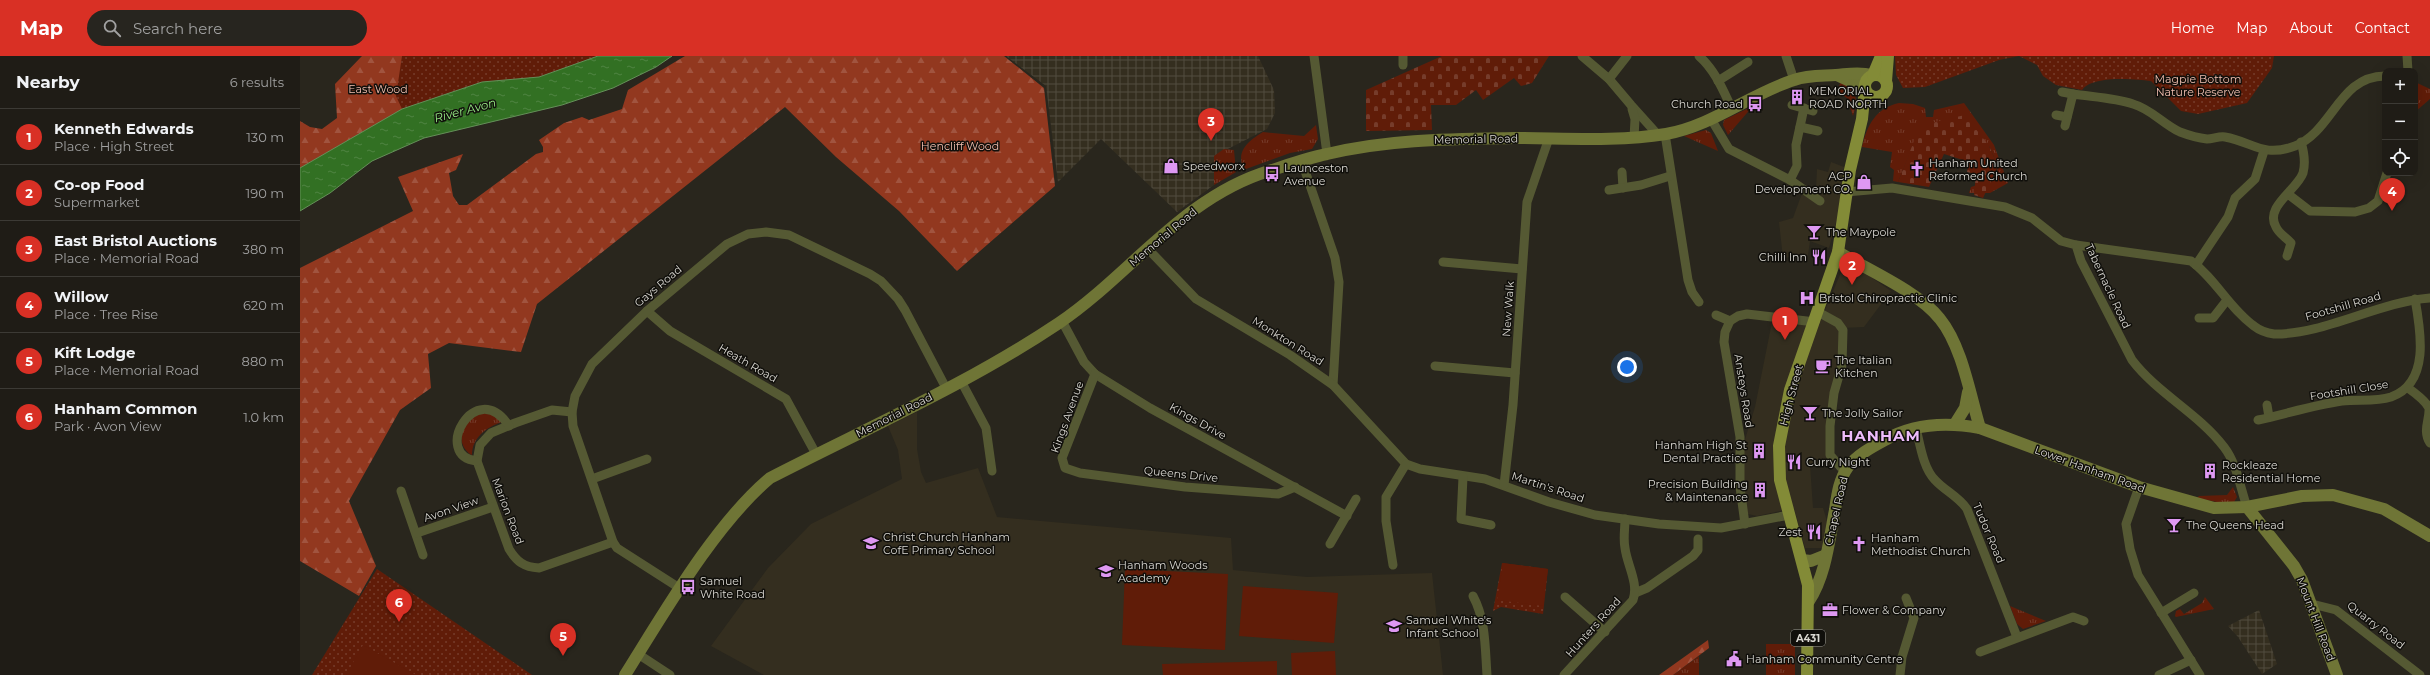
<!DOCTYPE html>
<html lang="en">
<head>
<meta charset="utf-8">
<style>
	body { margin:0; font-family:Montserrat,sans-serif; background:#27251f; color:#f1f3f6 }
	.controls { position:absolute; right:12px; top:12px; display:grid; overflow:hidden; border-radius:8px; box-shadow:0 4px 16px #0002 }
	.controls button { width:36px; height:36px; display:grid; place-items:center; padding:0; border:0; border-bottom:1px solid #3c3a35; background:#1f1c16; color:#f1f3f6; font:20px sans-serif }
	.you { position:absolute; left:1327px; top:311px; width:14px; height:14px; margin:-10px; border:3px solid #fff; border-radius:50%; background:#1a73e8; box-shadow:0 0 0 6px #1a73e833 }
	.badge { display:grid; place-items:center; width:26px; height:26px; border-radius:50%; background:#d93025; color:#fff; font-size:13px; font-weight:700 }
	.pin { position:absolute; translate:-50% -33px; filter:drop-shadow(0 1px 2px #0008) }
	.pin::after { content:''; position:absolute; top:21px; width:14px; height:12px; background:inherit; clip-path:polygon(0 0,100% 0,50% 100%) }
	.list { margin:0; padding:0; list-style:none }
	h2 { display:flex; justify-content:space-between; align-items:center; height:52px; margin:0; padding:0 16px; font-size:17px }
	h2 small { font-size:13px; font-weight:400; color:#a1a1a1 }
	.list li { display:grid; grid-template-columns:26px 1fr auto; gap:12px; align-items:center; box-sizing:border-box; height:56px; padding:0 16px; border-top:1px solid #3c3a35 }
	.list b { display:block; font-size:15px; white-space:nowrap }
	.list p { margin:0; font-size:13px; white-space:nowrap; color:#a1a1a1 }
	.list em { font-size:13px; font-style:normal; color:#a1a1a1 }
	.icon { flex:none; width:22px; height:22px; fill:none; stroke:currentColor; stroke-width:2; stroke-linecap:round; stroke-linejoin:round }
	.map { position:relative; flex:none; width:2130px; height:619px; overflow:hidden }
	header { display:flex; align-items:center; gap:24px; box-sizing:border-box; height:56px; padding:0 20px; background:#d93025; color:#fff }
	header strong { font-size:19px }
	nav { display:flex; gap:22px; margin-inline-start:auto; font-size:14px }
	.search { width:280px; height:36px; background:#27251f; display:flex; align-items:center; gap:10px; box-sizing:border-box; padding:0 14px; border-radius:22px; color:#a1a1a1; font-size:15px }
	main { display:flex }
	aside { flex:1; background:#1f1c16 }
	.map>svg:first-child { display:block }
</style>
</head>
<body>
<header>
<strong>Map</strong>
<div class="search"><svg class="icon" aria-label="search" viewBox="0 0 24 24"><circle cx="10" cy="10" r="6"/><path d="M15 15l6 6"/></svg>Search here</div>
<nav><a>Home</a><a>Map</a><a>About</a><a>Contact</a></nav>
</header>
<main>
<aside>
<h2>Nearby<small>6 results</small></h2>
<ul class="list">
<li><span class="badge">1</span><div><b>Kenneth Edwards</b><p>Place · High Street</p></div><em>130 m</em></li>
<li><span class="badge">2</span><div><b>Co-op Food</b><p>Supermarket</p></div><em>190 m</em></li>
<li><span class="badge">3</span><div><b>East Bristol Auctions</b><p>Place · Memorial Road</p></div><em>380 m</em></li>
<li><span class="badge">4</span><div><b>Willow</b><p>Place · Tree Rise</p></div><em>620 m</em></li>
<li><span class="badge">5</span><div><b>Kift Lodge</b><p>Place · Memorial Road</p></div><em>880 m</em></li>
<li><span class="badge">6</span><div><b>Hanham Common</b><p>Park · Avon View</p></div><em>1.0 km</em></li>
</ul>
</aside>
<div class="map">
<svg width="2130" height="619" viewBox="0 0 2130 619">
	<defs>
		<pattern id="industrial-grid" width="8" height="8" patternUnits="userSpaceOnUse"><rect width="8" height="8" fill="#342e1f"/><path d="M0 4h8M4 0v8" fill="none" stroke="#514c3f"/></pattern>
		<pattern id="grass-tufts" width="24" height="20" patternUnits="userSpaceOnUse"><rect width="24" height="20" fill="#601c08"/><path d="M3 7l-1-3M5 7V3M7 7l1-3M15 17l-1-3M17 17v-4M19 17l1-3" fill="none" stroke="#763c2b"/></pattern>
		<pattern id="forest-firs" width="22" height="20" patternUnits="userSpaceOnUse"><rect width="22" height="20" fill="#92381f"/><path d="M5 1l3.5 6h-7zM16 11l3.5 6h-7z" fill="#a1543f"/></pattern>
		<pattern id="cemetery-stones" width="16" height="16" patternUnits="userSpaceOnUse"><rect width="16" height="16" fill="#601c08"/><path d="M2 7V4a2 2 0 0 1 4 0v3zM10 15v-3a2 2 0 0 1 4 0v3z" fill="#763c2b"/></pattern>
		<pattern id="park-dots" width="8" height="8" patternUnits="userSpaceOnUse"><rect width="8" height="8" fill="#601c08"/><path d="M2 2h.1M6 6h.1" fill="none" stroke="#763c2b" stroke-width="1.8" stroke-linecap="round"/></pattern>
		<pattern id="water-ripples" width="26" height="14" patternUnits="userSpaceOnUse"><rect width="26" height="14" fill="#327023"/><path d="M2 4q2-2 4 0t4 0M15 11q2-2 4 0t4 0" fill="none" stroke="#4f8442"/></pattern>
	</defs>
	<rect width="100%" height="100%" fill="#29261d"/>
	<g fill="#342e1f">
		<path d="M1531,106L1544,111L1539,155L1529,192L1510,185L1508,199L1483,202L1479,166L1493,162L1505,129L1516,133L1517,113L1528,116Z"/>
		<path d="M1545,207L1565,217L1591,235L1564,271L1541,272L1542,302L1534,335L1532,406L1510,409L1513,452H1523L1527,465L1525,492H1505L1494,452L1457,460L1448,458L1443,438V390L1455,351L1472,266L1519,268Z"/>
		<path d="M617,356V393L621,416L626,427L678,412L697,461L931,482L933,514L1007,521L1132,517L1143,619H464L411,590L468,512L511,468L602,423L598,394L588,370Z"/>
	</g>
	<g fill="url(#industrial-grid)">
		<path d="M706,0H958L974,34L975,57L967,73L914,100V129L877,156L801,83L758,126L746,30Z"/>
		<path d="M1959,554L1977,608L1962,618L1938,581L1928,570Z"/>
	</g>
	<g fill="url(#grass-tufts)">
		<path d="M2115,26L2130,33V43L2115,56Z"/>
		<path d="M1540,27C1558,31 1558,46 1553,60L1547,42L1538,36Z"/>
		<path d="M1599,47L1613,48L1625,52L1626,61H1633L1634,54L1664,47L1694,89L1708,127L1690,137H1669L1671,131L1696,123L1698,110L1689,90L1619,75L1598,126L1593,125L1594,114L1590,111L1592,96L1562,91C1567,69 1576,52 1599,47Z"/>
		<path d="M1453,50L1428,79L1423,69L1424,64Z"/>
		<path d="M1016,69L1018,83L1012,93L990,97L946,113L943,111C936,94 950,84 963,76L1004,80Z"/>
		<path d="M1406,74L1411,77L1418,95L1384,80Z"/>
		<path d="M924,93L934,94L936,116L914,129V100Z"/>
		<path d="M184,356L192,357L202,366C186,371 172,382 172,399C161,394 157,375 166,366C170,362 178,359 184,356Z"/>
		<path d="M1933,431L1937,441L1934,446H1917L1897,442L1899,440L1927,439Z"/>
		<path d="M1905,541L1914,553L1876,561L1875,560L1876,555L1880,553L1884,558L1902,547Z"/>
		<path d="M1710,550L1746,565L1723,573L1717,568Z"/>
		<rect x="1466" y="588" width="29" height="31"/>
		<path d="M1399,600V619H1373Z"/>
	</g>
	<g fill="url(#forest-firs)">
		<path d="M62,0H169L129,37L0,117V65L10,71L22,73L37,62L35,28Z"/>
		<path d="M385,0H704L744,32L755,130L657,215L599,155L536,101L485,51L237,248L221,296L149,287L128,298L131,332L100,354L49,445L76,510L59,540L0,505V212L113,155L98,121L163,98L156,114L149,117L153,140L159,149H167L236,98L243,96V91L239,84L264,67L282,61L289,64L322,53L328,34Z"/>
		<path d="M1408,584L1409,592L1373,619H1359Z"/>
	</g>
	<g fill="url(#cemetery-stones)">
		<path d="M1142,0H1249L1232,27L1221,30L1214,22L1183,44L1176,34L1156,49H1131L1132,74L1066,75V34Z"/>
		<path d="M1665,59L1689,90L1698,110L1683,142L1674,139L1676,118L1667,116L1669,106L1644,98L1629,131L1598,126L1618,75L1631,67Z"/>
	</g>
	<g fill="url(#park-dots)">
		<path d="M102,0H298L239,21L182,26L102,53L96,40Z"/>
		<path d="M1595,0H1974L1972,12L1947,47L1898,58L1881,55L1851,25C1834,23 1793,19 1782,34L1756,29L1743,20L1737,9L1719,0L1699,4L1625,31L1603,32L1596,19Z"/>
		<path d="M1202,507L1248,513L1243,558L1201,551L1193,555Z"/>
		<path d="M77,513L232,619H12Z"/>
	</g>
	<g fill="#601c08">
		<path d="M1203,507L1248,513L1243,550L1197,544Z"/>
		<path d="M825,513L928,518L925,594L822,589Z"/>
		<path d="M943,530L1038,537L1034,587L939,580Z"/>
		<path d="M63,589L116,619H46Z"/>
		<path d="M1035,595L1036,619H992L991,597Z"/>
		<path d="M977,605V619H863L862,608Z"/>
	</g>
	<path fill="url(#water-ripples)" stroke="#648f58" d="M298,0H372L356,11L313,32L262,49L124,82L72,105L30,137L0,155V112L102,53L182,26L239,21Z"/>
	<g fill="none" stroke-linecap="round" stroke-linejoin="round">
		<g stroke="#555933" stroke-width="9">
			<path d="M1014,0L1027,98"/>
			<path d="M1103,0V9"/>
			<path d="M1282,0L1309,23L1331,49L1358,79"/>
			<path d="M1399,0C1415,14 1423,34 1432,53"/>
			<path d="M1486,0L1494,24"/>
			<path d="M2107,0L2108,15"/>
			<path d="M1309,23L1327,0"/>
			<path d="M1418,25L1448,6"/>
			<path d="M1762,36L1773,38"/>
			<path d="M1492,49L1513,55"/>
			<path d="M1332,53L1335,63L1334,82"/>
			<path d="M1756,59L1767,61"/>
			<path d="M1411,63L1429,93L1490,124L1520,145"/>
			<path d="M1765,70L1773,38C1793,41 1815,42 1833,48C1851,53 1863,68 1880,76C1888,79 1898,82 1907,83C1913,83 1919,80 1925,81C1953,86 1963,102 1995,90C2033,75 2039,20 2085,20"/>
			<path d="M1500,71L1518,75"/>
			<path d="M1365,78L1388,224L1392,236L1399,246"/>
			<path d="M1002,106L1035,202L1039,226L1033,329"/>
			<path d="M1322,116L1323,132"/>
			<path d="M1490,124L1497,110L1496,89L1504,52"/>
			<path d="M1309,134L1341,129L1370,120"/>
			<path d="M1546,136L1592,132L1705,151L1732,162L1761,185L1776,189L1781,205L1832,304C1858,338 1898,357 1924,391C1937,408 1940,431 1947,451"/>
			<path d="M1988,138L2010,155L2055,156L2069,152L2078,145L2087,117"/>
			<path d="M1776,189L1891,205C1916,223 1929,252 1954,270C1959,274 1967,277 1974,278C2024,279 2078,246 2130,242"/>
			<path d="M848,193L896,243L990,299L1033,329L1106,408L1120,413L1185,423L1249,446L1295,459L1359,468L1421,472L1489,459"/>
			<path d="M1987,200L1991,187C1986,181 1979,178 1976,171C1964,151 1997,134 2003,117C2006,106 2004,96 2001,86"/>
			<path d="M1143,206L1222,213"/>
			<path d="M1896,209L1928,161L1935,142L1955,123L1964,95"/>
			<path d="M347,255L370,275L486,343L516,398"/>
			<path d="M1518,256L1538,267L1543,274L1542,309L1534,337L1530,370V399L1545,416"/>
			<path d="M1416,259L1430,265L1425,276L1424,286L1440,381V424"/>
			<path d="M1899,262H1913L1927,244"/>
			<path d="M762,265L784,306L795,318L850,352L1047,460"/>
			<path d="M1430,265L1438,260L1447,258L1515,266"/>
			<path d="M1135,310L1215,317"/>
			<path d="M795,318L762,402L765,412L780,417L885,431L978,438L995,431"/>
			<path d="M661,325L686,372L692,415"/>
			<path d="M2108,332C2115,337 2125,344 2129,352C2130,364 2122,374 2130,387"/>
			<path d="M1967,349L1969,361"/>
			<path d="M272,356L252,354L215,367L191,377L180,389L177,405L209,493C217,506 224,511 239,512L313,486"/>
			<path d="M1958,364C1986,358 2014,349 2042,345C2058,343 2075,346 2091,341C2130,327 2121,276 2115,243"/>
			<path d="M1616,372C1620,388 1623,412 1635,424C1645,435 1658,440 1667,453L1717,581"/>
			<path d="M177,405C131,401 175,319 209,370"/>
			<path d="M1163,421L1161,463L1191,469"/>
			<path d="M292,423L347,403"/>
			<path d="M1204,429L1213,349L1227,146L1249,82"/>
			<path d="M1440,431L1445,468"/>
			<path d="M1839,431L1826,468L1830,493L1838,519L1900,619"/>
			<path d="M101,435L123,499"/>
			<path d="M117,477L193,451"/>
			<path d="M1030,488L1056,443"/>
			<path d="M1093,509L1086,465V441L1106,408"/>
			<path d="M381,533L317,492L313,486L273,370L272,356L275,340L292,308L347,255L427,188L448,178L466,176L489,179L570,218L581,225L598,243L605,254L646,332"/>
			<path d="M1335,537L1347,532L1393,500L1398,494V483"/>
			<path d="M1173,540C1186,564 1185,592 1187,619"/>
			<path d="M1265,541L1305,576"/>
			<path d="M2012,548L2036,554L2120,619"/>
			<path d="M1861,557L1894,537"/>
			<path d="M1680,596L1773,561L1784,565"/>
			<path d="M338,598L370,619"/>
			<path d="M1264,619L1333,544C1339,527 1327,509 1325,492C1323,483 1325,473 1325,463"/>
			<path d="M1600,619L1602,601L1614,562L1606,542"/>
			<path d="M1859,619L1891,604"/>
		</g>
		<g stroke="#6f7536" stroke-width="12">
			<path d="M1537,19L1565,32"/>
			<path d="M1538,196C1568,214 1619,236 1640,263C1662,290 1670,339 1680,372"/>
			<path d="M1655,368L1665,352L1668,336"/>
			<path d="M1947,451L1994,510L2002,524L2037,619"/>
			<path d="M1502,504L1511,505L1526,499"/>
			<path d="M1509,545C1526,519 1529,484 1535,454C1537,440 1539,423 1548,411C1557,399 1572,391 1585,384C1614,367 1647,366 1680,372L1839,431L1914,452L1947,451L2002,440L2033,439L2084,453L2130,480"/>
			<path d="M325,619C364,557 415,468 470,422C567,372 668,328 759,267C830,219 883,141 969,115C988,109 1007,102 1027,98C1088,83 1152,83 1214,82C1264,82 1316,86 1366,78C1412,70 1450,38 1494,24C1508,19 1522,20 1536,19C1549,18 1559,16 1572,19"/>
		</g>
		<g stroke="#838b37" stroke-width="12">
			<circle cx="1576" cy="30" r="11"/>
			<path d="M1573,19L1581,0"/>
			<path d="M1586,25L1588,0"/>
			<path d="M1507,619L1508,529L1480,424L1479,390L1490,334L1538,196L1550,114L1562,63L1565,33"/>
		</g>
	</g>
	<defs>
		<symbol id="building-bare" viewBox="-9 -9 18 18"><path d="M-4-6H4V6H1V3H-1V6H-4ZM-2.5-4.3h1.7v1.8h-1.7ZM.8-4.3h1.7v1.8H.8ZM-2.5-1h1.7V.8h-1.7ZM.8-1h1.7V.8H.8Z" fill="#de98f2" stroke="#100f0b" stroke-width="2.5" paint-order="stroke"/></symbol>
		<symbol id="bus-bare" viewBox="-9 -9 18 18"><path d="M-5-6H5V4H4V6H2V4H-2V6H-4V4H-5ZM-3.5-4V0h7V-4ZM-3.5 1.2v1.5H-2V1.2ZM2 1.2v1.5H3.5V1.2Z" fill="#de98f2" stroke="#100f0b" stroke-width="2.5" paint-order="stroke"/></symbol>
		<symbol id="shop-bare" viewBox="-9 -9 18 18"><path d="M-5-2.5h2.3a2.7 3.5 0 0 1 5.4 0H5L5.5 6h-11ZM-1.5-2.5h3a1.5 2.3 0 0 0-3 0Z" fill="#de98f2" stroke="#100f0b" stroke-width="2.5" paint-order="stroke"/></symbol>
		<symbol id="church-bare" viewBox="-9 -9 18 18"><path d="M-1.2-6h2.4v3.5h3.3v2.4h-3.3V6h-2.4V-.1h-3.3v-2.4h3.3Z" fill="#de98f2" stroke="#100f0b" stroke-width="2.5" paint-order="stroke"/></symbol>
		<symbol id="bar-bare" viewBox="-9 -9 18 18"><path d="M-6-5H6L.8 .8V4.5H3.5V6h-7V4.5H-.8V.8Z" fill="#de98f2" stroke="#100f0b" stroke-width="2.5" paint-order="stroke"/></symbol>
		<symbol id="restaurant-bare" viewBox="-9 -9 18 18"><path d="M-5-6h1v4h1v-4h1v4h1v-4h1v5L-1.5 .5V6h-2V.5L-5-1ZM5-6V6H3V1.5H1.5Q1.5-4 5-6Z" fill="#de98f2" stroke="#100f0b" stroke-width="2.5" paint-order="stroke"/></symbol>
		<symbol id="hospital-bare" viewBox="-9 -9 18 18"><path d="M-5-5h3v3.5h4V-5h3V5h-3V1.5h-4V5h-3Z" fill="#de98f2" stroke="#100f0b" stroke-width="2.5" paint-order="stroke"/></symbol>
		<symbol id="cafe-bare" viewBox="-9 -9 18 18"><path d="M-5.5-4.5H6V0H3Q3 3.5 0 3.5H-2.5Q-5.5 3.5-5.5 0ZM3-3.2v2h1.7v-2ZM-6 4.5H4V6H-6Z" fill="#de98f2" stroke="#100f0b" stroke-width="2.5" paint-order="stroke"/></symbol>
		<symbol id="school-bare" viewBox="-9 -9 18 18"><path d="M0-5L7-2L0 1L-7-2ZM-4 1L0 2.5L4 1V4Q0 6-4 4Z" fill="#de98f2" stroke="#100f0b" stroke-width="2.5" paint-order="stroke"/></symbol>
		<symbol id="office-bare" viewBox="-9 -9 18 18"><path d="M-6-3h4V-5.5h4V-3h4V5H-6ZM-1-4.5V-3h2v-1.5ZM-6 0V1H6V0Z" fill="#de98f2" stroke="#100f0b" stroke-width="2.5" paint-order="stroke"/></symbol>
		<symbol id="civic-bare" viewBox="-9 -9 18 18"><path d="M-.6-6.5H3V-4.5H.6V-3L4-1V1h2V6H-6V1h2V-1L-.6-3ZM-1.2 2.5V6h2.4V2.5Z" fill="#de98f2" stroke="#100f0b" stroke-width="2.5" paint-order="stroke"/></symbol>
	</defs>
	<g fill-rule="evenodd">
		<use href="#building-bare" x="1486" y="30" width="22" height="22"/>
		<use href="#bus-bare" x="1444" y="37" width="22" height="22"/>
		<use href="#shop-bare" x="860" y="99" width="22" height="22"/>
		<use href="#church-bare" x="1606" y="102" width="22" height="22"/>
		<use href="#bus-bare" x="961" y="107" width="22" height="22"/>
		<use href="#shop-bare" x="1553" y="115" width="22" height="22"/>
		<use href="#bar-bare" x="1503" y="165" width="22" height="22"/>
		<use href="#restaurant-bare" x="1508" y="190" width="22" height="22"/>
		<use href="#hospital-bare" x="1496" y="231" width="22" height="22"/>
		<use href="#cafe-bare" x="1512" y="299" width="22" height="22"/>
		<use href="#bar-bare" x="1499" y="346" width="22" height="22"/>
		<use href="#building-bare" x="1448" y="384" width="22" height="22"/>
		<use href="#restaurant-bare" x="1483" y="395" width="22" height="22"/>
		<use href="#building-bare" x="1899" y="404" width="22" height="22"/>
		<use href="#building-bare" x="1449" y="423" width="22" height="22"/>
		<use href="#bar-bare" x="1863" y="458" width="22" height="22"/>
		<use href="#restaurant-bare" x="1503" y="465" width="22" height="22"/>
		<use href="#school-bare" x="560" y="476" width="22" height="22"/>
		<use href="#church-bare" x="1548" y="477" width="22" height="22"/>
		<use href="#school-bare" x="795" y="504" width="22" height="22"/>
		<use href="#bus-bare" x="377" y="520" width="22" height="22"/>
		<use href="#office-bare" x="1519" y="543" width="22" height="22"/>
		<use href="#school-bare" x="1083" y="559" width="22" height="22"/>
		<use href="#civic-bare" x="1423" y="592" width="22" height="22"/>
	</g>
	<g text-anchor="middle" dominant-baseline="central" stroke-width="3" stroke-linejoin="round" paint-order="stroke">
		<rect fill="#100f0b" stroke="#9d9c96" stroke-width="1" x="1491" y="574" width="34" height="16" rx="3"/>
		<g font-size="10" font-weight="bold" fill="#dad8d2">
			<text x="1508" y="582">A431</text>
		</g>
		<g font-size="11" fill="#f2bfb0" stroke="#100f0b">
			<text x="1898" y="23">Magpie Bottom<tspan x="1898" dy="13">Nature Reserve</tspan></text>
			<text x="78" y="33">East Wood</text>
			<text x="660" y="90">Hencliff Wood</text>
		</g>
		<g font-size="11" fill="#dad8d2" stroke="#100f0b" text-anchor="start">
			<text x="1509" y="35">MEMORIAL<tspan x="1509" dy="13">ROAD NORTH</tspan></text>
			<text x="1443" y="48" text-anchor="end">Church Road</text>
			<text x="1629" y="107">Hanham United<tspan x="1629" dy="13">Reformed Church</tspan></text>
			<text x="883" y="110">Speedworx</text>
			<text x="984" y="112">Launceston<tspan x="984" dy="13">Avenue</tspan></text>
			<text x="1552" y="120" text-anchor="end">ACP<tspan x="1552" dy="13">Development CO.</tspan></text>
			<text x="1526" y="176">The Maypole</text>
			<text x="1507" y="201" text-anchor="end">Chilli Inn</text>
			<text x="1519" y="242">Bristol Chiropractic Clinic</text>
			<text x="1535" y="304">The Italian<tspan x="1535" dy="13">Kitchen</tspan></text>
			<text x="1522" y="357">The Jolly Sailor</text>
			<text x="1447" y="389" text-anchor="end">Hanham High St<tspan x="1447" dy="13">Dental Practice</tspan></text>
			<text x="1506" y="406">Curry Night</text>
			<text x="1922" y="409">Rockleaze<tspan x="1922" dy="13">Residential Home</tspan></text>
			<text x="1448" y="428" text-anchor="end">Precision Building<tspan x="1448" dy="13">&amp; Maintenance</tspan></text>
			<text x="1886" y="469">The Queens Head</text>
			<text x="1502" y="476" text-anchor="end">Zest</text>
			<text x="583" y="481">Christ Church Hanham<tspan x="583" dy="13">CofE Primary School</tspan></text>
			<text x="1571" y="482">Hanham<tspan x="1571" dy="13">Methodist Church</tspan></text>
			<text x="818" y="509">Hanham Woods<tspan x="818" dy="13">Academy</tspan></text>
			<text x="400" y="525">Samuel<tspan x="400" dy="13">White Road</tspan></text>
			<text x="1542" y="554">Flower &amp; Company</text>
			<text x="1106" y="564">Samuel White's<tspan x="1106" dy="13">Infant School</tspan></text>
			<text x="1446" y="603">Hanham Community Centre</text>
		</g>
		<g font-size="11" fill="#dad8d2" stroke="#100f0b">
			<text transform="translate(1176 83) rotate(-1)">Memorial Road</text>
			<text transform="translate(863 181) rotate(-40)">Memorial Road</text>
			<text transform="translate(358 230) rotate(-40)">Gays Road</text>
			<text transform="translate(1808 230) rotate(65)">Tabernacle Road</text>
			<text transform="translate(2043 250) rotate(-16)">Footshill Road</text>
			<text transform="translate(1208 253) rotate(-86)">New Walk</text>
			<text transform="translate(988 285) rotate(32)">Monkton Road</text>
			<text transform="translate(448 307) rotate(30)">Heath Road</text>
			<text transform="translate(2049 334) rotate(-9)">Footshill Close</text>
			<text transform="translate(1444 335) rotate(81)">Ansteys Road</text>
			<text transform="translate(1491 339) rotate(-75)">High Street</text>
			<text transform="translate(594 359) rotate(-27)">Memorial Road</text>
			<text transform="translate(767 361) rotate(-70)">Kings Avenue</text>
			<text transform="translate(898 365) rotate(29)">Kings Drive</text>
			<text transform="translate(1790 413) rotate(20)">Lower Hanham Road</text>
			<text transform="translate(881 418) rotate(6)">Queens Drive</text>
			<text transform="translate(1248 431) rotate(18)">Martin's Road</text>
			<text transform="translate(151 453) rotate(-19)">Avon View</text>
			<text transform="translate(208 455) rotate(69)">Marion Road</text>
			<text transform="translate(1536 455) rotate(-77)">Chapel Road</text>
			<text transform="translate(1689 477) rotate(67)">Tudor Road</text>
			<text transform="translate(2016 563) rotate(69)">Mount Hill Road</text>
			<text transform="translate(2076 569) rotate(38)">Quarry Road</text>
			<text transform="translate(1293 571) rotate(-48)">Hunters Road</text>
		</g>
		<g font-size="12" font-style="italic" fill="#96e984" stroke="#100f0b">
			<text transform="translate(165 54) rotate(-15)">River Avon</text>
		</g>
		<g font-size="15" font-weight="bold" letter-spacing="1" fill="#edbcfb" stroke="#100f0b">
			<text x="1581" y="379">HANHAM</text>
		</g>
	</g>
</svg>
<div class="controls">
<button>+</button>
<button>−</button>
<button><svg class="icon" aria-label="locate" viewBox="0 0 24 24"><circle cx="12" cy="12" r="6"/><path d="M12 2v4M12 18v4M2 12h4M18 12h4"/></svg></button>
</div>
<div class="you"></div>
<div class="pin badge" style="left:1485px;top:284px">1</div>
<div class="pin badge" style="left:1552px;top:229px">2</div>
<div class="pin badge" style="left:911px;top:85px">3</div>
<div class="pin badge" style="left:2092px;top:155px">4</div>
<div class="pin badge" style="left:263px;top:600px">5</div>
<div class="pin badge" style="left:99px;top:566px">6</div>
</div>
</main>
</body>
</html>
